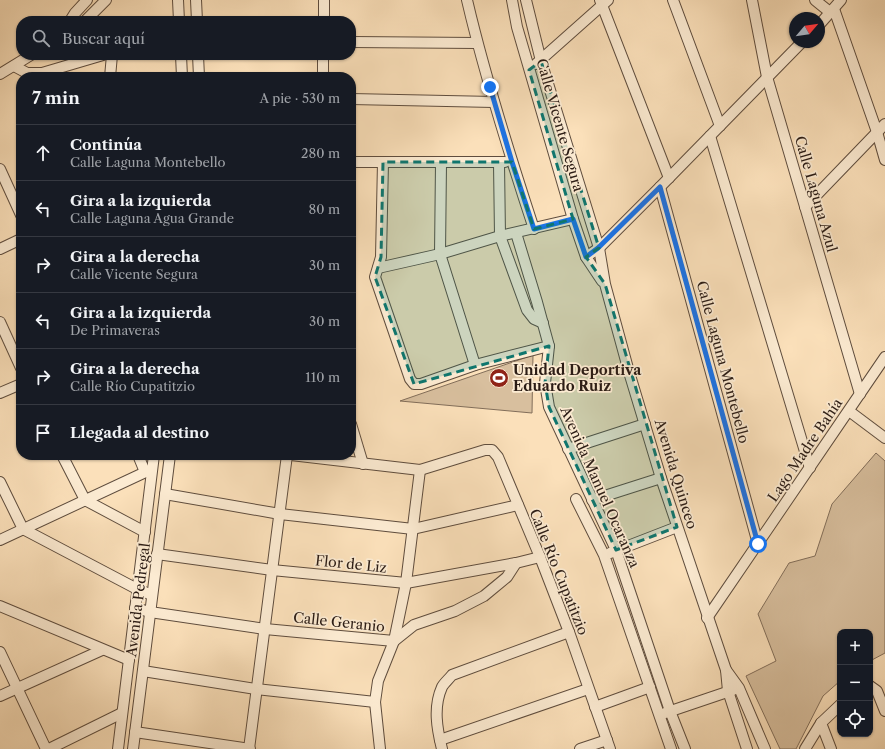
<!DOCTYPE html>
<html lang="es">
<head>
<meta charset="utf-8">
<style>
	body { margin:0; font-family:"Libre Caslon Text",serif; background:#242831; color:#f1f3f6 }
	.controls { position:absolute; right:12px; bottom:12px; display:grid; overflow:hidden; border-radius:8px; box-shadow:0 1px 3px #0004 }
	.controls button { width:36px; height:36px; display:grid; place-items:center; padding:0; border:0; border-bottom:1px solid #363941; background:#171b24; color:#f1f3f6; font:20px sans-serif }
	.compass { position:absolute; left:789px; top:12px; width:36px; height:36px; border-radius:50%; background:#171b24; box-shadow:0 1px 3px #0004; rotate:61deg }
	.stop { position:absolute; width:12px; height:12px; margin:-9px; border:3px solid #1a73e8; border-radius:50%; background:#fff }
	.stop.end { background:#1a73e8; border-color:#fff; box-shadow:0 1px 4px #0008 }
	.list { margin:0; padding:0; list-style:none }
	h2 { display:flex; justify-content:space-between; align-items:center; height:52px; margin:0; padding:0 16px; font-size:17px }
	h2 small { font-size:13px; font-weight:400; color:#9ea1a6 }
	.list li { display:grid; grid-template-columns:26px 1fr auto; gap:12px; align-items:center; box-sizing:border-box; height:56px; padding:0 16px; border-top:1px solid #363941 }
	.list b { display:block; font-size:15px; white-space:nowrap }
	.list p { margin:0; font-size:13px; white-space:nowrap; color:#9ea1a6 }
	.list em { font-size:13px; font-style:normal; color:#9ea1a6 }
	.icon { flex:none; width:22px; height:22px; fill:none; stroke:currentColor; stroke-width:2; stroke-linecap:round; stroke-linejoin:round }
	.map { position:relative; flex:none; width:885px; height:749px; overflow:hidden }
	.search { position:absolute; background:#171b24; box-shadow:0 1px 3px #0004; left:16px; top:16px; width:340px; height:44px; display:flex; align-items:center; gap:10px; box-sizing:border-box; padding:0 14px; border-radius:16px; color:#9ea1a6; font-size:15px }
	.panel { position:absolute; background:#171b24; box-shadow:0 1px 3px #0004; left:16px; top:72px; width:340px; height:388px; border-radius:16px }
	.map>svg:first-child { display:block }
</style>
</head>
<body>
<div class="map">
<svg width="885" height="749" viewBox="0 0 885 749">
	<rect width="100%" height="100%" fill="#fbe0ba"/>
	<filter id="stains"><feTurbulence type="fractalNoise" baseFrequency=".005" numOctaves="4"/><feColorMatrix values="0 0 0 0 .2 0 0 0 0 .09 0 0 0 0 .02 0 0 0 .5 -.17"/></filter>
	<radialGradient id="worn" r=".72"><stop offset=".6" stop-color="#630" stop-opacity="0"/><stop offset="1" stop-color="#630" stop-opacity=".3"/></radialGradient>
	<g fill="#d8bf9e" stroke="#826e5a">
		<path d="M533,355L532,413L400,401Z"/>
		<path d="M876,453L885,461V653L870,661V632H840V681L823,696L796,749H780L746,676L776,661L758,614L789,563L815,556L832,504Z"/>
	</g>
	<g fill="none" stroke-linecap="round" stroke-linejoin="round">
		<defs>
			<g id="minor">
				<path d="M178,0L179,21"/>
				<path d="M196,0L197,21"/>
				<path d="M467,0C485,77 509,153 534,229"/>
				<path d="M512,0L517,27L573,219L586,257L602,281"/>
				<path d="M526,0L541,61L599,248L605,284L629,372L661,478L726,670L728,691L747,749"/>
				<path d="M600,0L669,178"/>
				<path d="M673,0L720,126"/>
				<path d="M752,0L767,77L860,394"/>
				<path d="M815,0L831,13"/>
				<path d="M834,9L877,132L885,160"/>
				<path d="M70,21L75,13L87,0"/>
				<path d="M85,21L106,0"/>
				<path d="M324,21V0"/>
				<path d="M819,25L841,0"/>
				<path d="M351,42L477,43"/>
				<path d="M181,55L182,77"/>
				<path d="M198,55L199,77"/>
				<path d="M536,64L608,0"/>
				<path d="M14,66L27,73H42L103,55"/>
				<path d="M0,74L31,55"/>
				<path d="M110,77L112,55"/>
				<path d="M323,77V55"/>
				<path d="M351,99L494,102"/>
				<path d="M710,136L810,468"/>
				<path d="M351,162H505"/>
				<path d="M383,162L381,257L375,277L410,379L414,384H421L475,365L549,346"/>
				<path d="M441,163L440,254L475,365"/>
				<path d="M499,163L500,236L527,310L534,319L543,323"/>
				<path d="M0,169L21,215"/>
				<path d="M660,187L758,544"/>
				<path d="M805,207L885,124"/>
				<path d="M516,233L537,302L549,346L545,383L549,407L616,550L670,711L685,749"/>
				<path d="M0,249L21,239"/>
				<path d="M586,257L599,248L660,187L802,42"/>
				<path d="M378,268L440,254L500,236L573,219"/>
				<path d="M0,322L21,368"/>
				<path d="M0,393L21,384"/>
				<path d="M849,411L885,438"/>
				<path d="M351,424L363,464"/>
				<path d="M568,449L645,424"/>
				<path d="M62,455L85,500L145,532"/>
				<path d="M138,455L145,472"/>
				<path d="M291,455L420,470L485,450H492L498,457L540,557L569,632L610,749"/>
				<path d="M0,482L23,529L137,589L152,595"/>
				<path d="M165,494L280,514L413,529L518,505"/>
				<path d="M576,499L604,555L671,749"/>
				<path d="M592,500L661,478"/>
				<path d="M0,540L152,469"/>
				<path d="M610,553L677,527"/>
				<path d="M157,554L272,570L406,583L516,563L540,557"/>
				<path d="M0,606L129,660"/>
				<path d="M135,608L150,612L265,629L394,641L414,625L455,611L484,596L507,577L516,563"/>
				<path d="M707,618L885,357"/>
				<path d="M0,652L46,749"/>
				<path d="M726,670L739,688L765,749"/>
				<path d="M143,671L256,689L375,702"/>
				<path d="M870,686L877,691L885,711"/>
				<path d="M0,696L102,650"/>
				<path d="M595,707L650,687"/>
				<path d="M665,713L733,690"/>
				<path d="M821,723L831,749"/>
				<path d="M135,732L250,749"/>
				<path d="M440,740L588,689"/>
				<path d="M49,749L122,713"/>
				<path d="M118,749L154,455"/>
				<path d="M133,749L170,455"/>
				<path d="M249,749L287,455"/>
				<path d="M380,749L375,702L378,681L394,641L406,583L420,470"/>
				<path d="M442,749C437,729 433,707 442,687C444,683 449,679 452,675L569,632"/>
				<path d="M580,749L607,740"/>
				<path d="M805,749L821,723L840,705"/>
			</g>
		</defs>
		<use href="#minor" stroke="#5f4d3e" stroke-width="12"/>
		<use href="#minor" stroke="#fcebd2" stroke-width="10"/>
	</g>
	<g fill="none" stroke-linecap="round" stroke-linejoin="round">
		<path stroke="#1a73e8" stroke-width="5" d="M490,87L512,162L534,229L573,219L586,257L598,248L660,187L758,544"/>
	</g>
	<path fill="#0f766e" fill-opacity="0.2" stroke="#0f766e" stroke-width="3" stroke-dasharray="8 5" stroke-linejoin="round" d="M541,61L599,248L586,257L605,284L677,527L616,550L549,407L545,383L549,346L414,384L375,277L381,257L383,162H512L534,229L573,219L529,70Z"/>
	<defs>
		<symbol id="stadium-disc" viewBox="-11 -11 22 22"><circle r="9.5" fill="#8f2418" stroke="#fcebd2"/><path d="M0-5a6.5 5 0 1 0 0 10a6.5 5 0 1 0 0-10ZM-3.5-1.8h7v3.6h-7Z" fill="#fff"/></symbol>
	</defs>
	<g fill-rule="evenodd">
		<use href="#stadium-disc" x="488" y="367" width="22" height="22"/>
	</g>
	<g text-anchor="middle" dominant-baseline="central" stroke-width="3.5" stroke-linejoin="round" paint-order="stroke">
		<g font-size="14" fill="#2b1c15" stroke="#fcebd2">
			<text transform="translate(560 125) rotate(74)">Calle Vicente Segura</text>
			<text transform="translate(816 194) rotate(74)">Calle Laguna Azul</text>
			<text transform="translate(723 362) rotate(75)">Calle Laguna Montebello</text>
			<text transform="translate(805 450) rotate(-56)">Lago Madre Bahía</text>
			<text transform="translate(676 474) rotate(73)">Avenida Quinceo</text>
			<text transform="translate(600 487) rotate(66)">Avenida Manuel Ocaranza</text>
			<text transform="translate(351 564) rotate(6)">Flor de Liz</text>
			<text transform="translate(559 572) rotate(68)">Calle Río Cupatitzio</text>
			<text transform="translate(138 600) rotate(-83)">Avenida Pedregal</text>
			<text transform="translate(339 622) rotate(6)">Calle Geranio</text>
		</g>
		<g font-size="14" font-weight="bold" fill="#2b1c15" stroke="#fcebd2" text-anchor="start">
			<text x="513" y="370">Unidad Deportiva<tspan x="513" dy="16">Eduardo Ruiz</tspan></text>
		</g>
	</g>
	<rect width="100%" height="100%" filter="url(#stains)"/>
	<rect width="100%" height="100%" fill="url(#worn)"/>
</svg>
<div class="controls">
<button>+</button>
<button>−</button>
<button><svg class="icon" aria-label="locate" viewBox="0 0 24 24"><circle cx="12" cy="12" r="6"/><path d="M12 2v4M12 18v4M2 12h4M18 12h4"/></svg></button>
</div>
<svg class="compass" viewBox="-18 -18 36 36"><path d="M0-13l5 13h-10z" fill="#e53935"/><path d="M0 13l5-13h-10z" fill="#9ea1a6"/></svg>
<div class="stop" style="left:758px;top:544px"></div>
<div class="stop end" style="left:490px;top:87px"></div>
<div class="search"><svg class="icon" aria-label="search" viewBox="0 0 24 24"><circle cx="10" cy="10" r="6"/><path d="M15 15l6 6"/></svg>Buscar aquí</div>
<section class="panel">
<h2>7 min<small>A pie · 530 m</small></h2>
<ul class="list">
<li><svg class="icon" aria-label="ahead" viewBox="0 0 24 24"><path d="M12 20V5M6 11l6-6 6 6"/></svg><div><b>Continúa</b><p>Calle Laguna Montebello</p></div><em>280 m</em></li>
<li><svg class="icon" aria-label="left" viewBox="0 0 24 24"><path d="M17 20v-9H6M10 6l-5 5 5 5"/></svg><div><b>Gira a la izquierda</b><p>Calle Laguna Agua Grande</p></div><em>80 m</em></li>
<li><svg class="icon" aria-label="right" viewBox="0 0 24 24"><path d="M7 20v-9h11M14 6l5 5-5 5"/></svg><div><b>Gira a la derecha</b><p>Calle Vicente Segura</p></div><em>30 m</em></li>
<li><svg class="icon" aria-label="left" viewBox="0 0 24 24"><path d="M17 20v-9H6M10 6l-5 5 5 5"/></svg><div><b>Gira a la izquierda</b><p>De Primaveras</p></div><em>30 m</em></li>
<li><svg class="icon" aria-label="right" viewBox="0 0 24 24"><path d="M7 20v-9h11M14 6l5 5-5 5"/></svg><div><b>Gira a la derecha</b><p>Calle Río Cupatitzio</p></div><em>110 m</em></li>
<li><svg class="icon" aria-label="arrive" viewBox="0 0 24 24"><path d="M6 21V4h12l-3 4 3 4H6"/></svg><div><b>Llegada al destino</b></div></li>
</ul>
</section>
</div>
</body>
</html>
